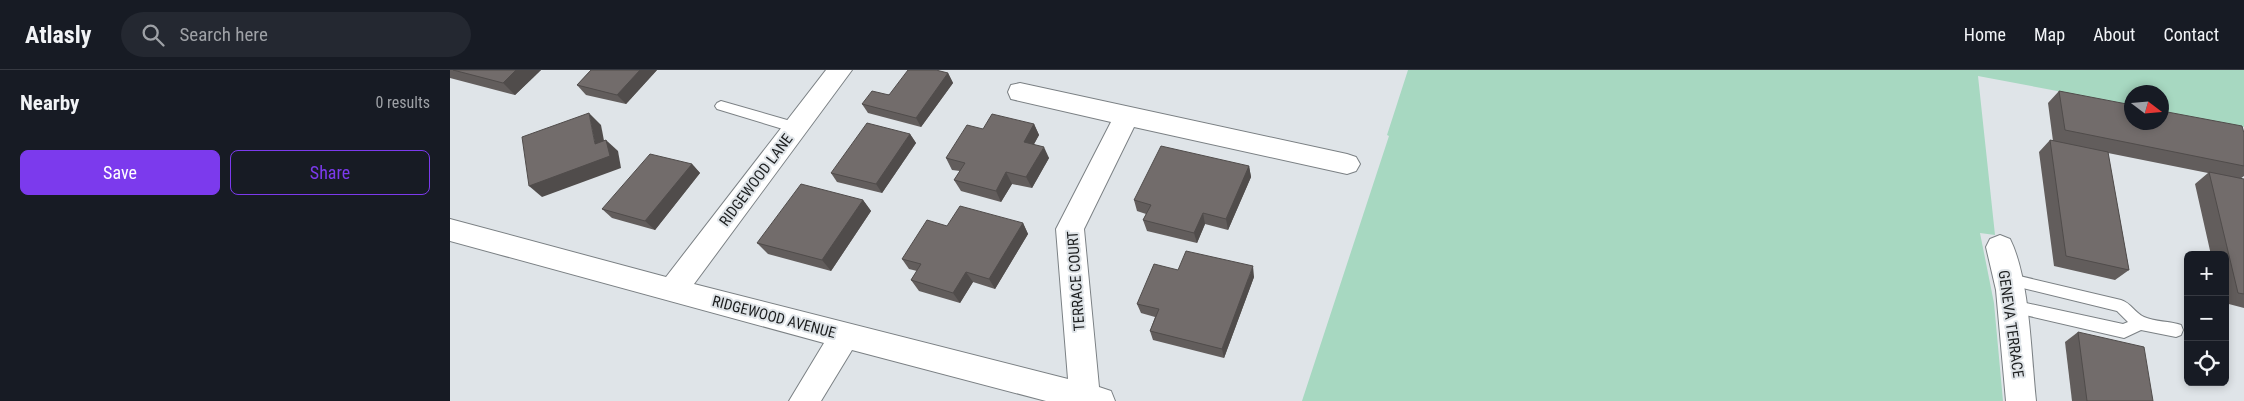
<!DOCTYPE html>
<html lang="en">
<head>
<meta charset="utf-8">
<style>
	body { margin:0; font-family:"Roboto Condensed",sans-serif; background:#242831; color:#f1f3f6 }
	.controls { position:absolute; right:15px; bottom:15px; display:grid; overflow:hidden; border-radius:8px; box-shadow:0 2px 8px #0003 }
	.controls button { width:45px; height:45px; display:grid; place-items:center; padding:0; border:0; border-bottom:1px solid #363941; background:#171b24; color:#f1f3f6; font:25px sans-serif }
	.compass { position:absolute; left:1674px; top:15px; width:45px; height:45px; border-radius:50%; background:#171b24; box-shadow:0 2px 8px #0003; rotate:106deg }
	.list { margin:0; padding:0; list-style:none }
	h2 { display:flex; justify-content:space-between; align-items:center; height:65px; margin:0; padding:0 20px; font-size:21px }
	h2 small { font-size:16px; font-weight:400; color:#9ea1a6 }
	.actions { display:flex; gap:10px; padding:15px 20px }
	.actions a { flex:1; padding:11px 0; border:1px solid #7c3aed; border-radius:8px; text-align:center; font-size:18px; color:#7c3aed }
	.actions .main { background:#7c3aed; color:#fff }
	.icon { flex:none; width:28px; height:28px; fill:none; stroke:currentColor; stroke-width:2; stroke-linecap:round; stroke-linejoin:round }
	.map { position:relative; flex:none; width:1794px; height:331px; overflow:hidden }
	header { display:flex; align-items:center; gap:30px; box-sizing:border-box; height:70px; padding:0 25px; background:#171b24; border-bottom:1px solid #363941 }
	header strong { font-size:24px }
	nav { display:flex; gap:28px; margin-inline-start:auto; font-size:18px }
	.search { width:350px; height:45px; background:#242831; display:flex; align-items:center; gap:12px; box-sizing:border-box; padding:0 18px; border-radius:28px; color:#9ea1a6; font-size:19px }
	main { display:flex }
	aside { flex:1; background:#171b24 }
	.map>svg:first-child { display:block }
</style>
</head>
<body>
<header>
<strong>Atlasly</strong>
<div class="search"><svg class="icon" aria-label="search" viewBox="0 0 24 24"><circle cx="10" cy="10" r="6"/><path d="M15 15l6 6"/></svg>Search here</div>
<nav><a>Home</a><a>Map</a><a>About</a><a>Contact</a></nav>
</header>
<main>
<aside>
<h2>Nearby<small>0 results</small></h2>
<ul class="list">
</ul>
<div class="actions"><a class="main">Save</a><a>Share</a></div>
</aside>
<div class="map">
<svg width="1794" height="331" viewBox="0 0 1794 331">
	<rect width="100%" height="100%" fill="#dfe4e8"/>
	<path fill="#a7d8c1" d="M958,0H1794V57L1712,41V22H1682L1681,35L1528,6L1545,165L1530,163L1544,233L1553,331H852L939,66L937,65Z"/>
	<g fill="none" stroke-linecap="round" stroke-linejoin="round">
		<defs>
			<g id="service">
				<path d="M271,31L351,54L352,58L351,62L346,63L267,39L265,36L267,33Z"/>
				<path d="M1557,203L1671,230C1681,233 1685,243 1694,247C1705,252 1720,251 1731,255L1733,260L1731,265L1726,267L1691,260L1674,268L1562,242L1557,240L1555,236L1557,232L1562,230L1673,254L1678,252L1667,241L1552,213L1550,209L1552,205Z"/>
			</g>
			<g id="minor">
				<path d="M376,0H402L244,214L618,309L606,159L661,52L561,29L558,22L561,15L570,13L897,84L906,87L910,94L906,101L897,104L684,57L634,159L649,317L661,321L665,331H596L402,280L371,331H339L374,273L0,171V149L216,207Z"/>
				<path d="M1550,165L1560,169C1580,209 1581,285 1586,331H1556L1546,220L1536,177L1540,169Z"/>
			</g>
		</defs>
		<use href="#service" stroke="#7b8084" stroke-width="2"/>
		<use href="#minor" stroke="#7b8084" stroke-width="2"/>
		<use href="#service" fill="#fff" fill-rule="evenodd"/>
		<use href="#minor" fill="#fff" fill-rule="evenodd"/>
	</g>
	<g fill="#625d5c">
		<path d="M0,0H91L65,25L0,8Z"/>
		<path d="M141,0H207L176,34L136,25L127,15Z"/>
		<path d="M498,3L503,13L471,57L418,43L412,34Z"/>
		<path d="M1609,21L1794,63V106L1790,109H1794V238L1775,233V185H1761L1745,114L1758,103L1658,83L1679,200L1665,210L1604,196L1589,82L1600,70L1603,71L1598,33Z"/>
		<path d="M584,54L589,65L584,74L599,88L582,118L562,114L551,132L511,121L504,110L510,101L502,100L496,88L533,59Z"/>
		<path d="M460,64L466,73L432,123L387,112L381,103Z"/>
		<path d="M242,94L250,103L205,160L162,148L152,139Z"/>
		<path d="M799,96L801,107L778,160L755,154L747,173L697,161L693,150L696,144L687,141L684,130Z"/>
		<path d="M413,130L421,141L381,201L318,184L307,173Z"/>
		<path d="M573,153L578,164L545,219L523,212L510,233L469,221L461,210L467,201L459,199L452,189L497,156Z"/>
		<path d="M804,207L774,288L703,270L700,261L705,247L691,243L687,234Z"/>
		<path d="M1628,262L1703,331H1622L1615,272Z"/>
	</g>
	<g fill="#504c4b">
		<path d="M66,0H91L65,25L53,13Z"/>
		<path d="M190,0H207L176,34L167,25Z"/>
		<path d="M498,3L503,13L471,57L466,48Z"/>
		<path d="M139,43L151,55L157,86L145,74Z"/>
		<path d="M584,54L589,65L579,83L574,72Z"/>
		<path d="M460,64L466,73L432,123L426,114Z"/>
		<path d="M156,70L168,81L171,98L92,127L79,116Z"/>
		<path d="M594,77L599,88L582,118L576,107Z"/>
		<path d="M242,94L250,103L205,160L195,151Z"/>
		<path d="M799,96L801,107L778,160L776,149Z"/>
		<path d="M556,102L562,114L551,132L546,121Z"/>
		<path d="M413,130L421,141L381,201L372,190Z"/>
		<path d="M753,143L755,154L747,173L744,163Z"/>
		<path d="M573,153L578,164L545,219L539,209Z"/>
		<path d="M803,196L804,207L774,288L772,279Z"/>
		<path d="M516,202L523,212L510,233L503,223Z"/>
	</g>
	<g fill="#726c6b" stroke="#504c4b">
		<path d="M3,0H66L53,13Z"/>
		<path d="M141,0H190L167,25L127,15Z"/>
		<path d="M458,0H486L498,3L466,48L412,34L422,21L439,25Z"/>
		<path d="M1609,21L1682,35V52H1712V41L1792,56L1794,63V96L1615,60Z"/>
		<path d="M139,43L145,74L156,70L160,86L79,116L72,67Z"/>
		<path d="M542,44L584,54L574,72L594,77L576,107L556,102L546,121L504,110L515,93L496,88L517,55L533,59Z"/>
		<path d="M417,53L460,64L426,114L381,103Z"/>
		<path d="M1600,70L1658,82L1679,200L1616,186Z"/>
		<path d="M711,76L799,96L776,149L753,143L744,163L693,150L701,135L684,130Z"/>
		<path d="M200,84L242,94L195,151L152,139Z"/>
		<path d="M1759,102L1794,109V224L1788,223Z"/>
		<path d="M351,114L413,130L372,190L307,173Z"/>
		<path d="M510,136L573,153L539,209L516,202L503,223L461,210L471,194L452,189L477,150L497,156Z"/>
		<path d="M736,181L803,196L772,279L700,261L709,239L687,234L704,194L728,200Z"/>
		<path d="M1628,262L1694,277L1703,331H1637Z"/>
	</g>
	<g text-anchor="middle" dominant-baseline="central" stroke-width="4" stroke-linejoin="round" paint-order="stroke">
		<g font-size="15" fill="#1c1e1f" stroke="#dfe4e8">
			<text transform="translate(306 110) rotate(-53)">RIDGEWOOD LANE</text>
			<text transform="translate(626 211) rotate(-94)">TERRACE COURT</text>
			<text transform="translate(324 247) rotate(15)">RIDGEWOOD AVENUE</text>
			<text transform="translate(1561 254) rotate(82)">GENEVA TERRACE</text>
		</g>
	</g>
</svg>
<div class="controls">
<button>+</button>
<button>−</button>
<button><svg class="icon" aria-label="locate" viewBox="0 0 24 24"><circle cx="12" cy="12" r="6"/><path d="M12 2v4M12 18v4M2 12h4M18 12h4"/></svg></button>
</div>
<svg class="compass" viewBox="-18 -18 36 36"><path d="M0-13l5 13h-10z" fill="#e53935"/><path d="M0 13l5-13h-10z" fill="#9ea1a6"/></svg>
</div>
</main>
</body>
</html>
